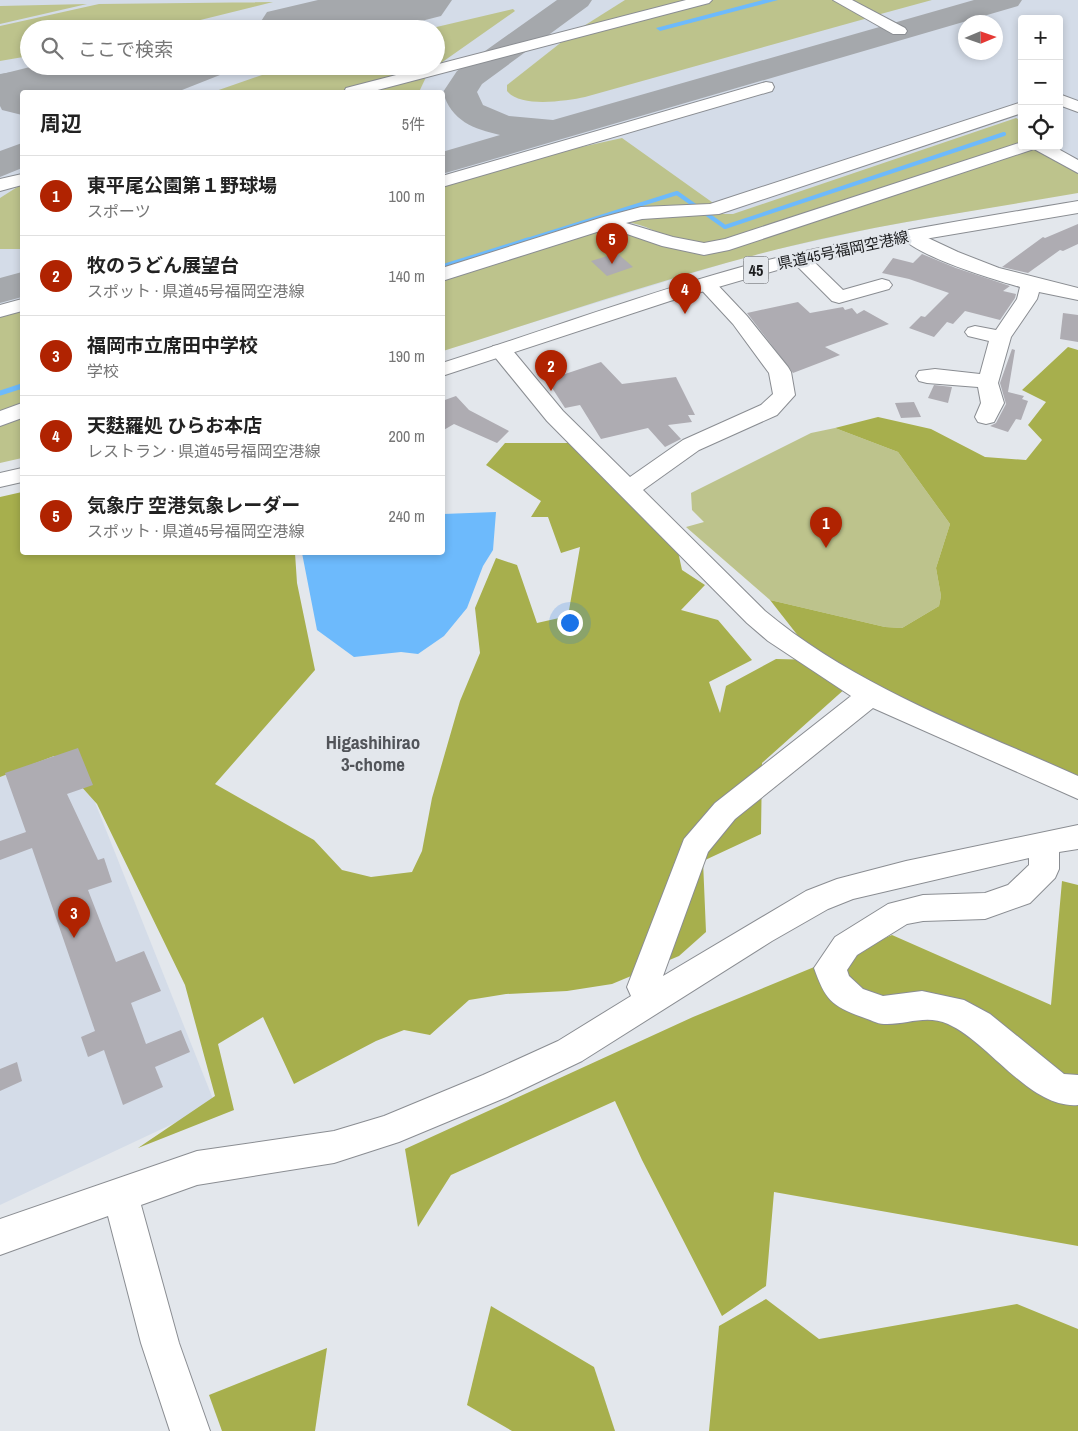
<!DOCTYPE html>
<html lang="ja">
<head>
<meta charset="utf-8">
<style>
	body { margin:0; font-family:"Archivo Narrow","Noto Sans JP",sans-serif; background:#f2f2f2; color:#222 }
	.controls { position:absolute; right:15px; top:15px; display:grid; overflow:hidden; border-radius:5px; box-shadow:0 2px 8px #0003 }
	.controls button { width:45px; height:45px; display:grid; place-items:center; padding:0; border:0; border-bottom:1px solid #e0e0e0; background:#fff; color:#222; font:25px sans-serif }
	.compass { position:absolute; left:958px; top:15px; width:45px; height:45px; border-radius:50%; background:#fff; box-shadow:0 2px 8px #0003; rotate:88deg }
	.you { position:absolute; left:569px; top:622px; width:18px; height:18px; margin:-12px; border:4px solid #fff; border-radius:50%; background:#1a73e8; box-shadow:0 0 0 8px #1a73e833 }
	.badge { display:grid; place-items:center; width:32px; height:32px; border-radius:50%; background:#b02301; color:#fff; font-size:16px; font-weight:700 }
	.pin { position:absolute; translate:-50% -41px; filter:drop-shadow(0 1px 2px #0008) }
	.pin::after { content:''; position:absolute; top:26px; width:18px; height:15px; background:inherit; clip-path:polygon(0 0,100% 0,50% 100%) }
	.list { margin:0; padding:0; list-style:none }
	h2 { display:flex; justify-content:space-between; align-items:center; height:65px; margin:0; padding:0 20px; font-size:21px }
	h2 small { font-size:16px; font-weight:400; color:#767676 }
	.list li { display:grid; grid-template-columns:32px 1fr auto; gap:15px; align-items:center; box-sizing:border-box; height:80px; padding:0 20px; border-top:1px solid #e0e0e0 }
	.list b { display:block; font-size:19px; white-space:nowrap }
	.list p { margin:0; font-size:16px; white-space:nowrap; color:#767676 }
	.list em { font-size:16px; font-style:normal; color:#767676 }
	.icon { flex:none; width:28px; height:28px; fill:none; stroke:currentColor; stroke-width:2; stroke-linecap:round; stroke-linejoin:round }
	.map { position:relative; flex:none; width:1078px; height:1431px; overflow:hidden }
	.search { position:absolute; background:#fff; box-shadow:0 2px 8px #0003; left:20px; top:20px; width:425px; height:55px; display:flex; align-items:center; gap:12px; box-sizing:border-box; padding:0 18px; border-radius:28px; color:#767676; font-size:19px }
	.panel { position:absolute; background:#fff; box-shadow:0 2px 8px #0003; left:20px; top:90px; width:425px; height:465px; border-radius:5px }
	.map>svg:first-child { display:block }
</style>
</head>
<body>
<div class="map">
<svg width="1078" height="1431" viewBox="0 0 1078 1431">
	<rect width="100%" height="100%" fill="#e3e7ec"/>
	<g fill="#d4dce8" fill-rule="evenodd">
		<path d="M0,0H1078V192L879,227L755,254L443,350L442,92H22V456L0,461ZM1022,19H1059V146H1022ZM966,22H996V52H966ZM29,29H436V66H29Z"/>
		<path d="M73,747L215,1104L0,1205V772Z"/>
	</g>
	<g fill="#bdc38c">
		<path d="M625,0H697L579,29Z"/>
		<path d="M712,0H836L868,18L585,97C566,101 520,108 507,91V85L568,37Z"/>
		<path d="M849,0H932L877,15Z"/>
		<path d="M273,2L164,29H29V56L0,61V26L99,4Z"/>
		<path d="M87,4L0,24V6Z"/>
		<path d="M513,9L515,11L431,70L346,92H213L288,66H436V29H428Z"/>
		<path d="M427,75L419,92H360Z"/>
		<path d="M1016,118L1022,121V143L727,241C711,243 695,244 679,240C660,235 645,224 626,222L650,216L670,214H733Z"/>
		<path d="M622,138L716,205L645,207L443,270V184L536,157Z"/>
		<path d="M1036,148L1078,172V193C982,210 885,223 791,246C673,275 558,315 443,351L442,279L597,229L628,232L706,252Z"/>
		<path d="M22,184V249H0V198Z"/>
		<path d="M22,306V405L0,414V313Z"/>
		<path d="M22,415V458L0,463V424Z"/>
		<path d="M835,428L898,452L950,524L936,568L941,596L939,606L902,628L885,627L770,600L686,527L704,522L692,510L691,493L811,433Z"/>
	</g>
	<g fill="#a7af4d">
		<path d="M1068,347L1078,350V778L847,687L762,763L761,834L703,861L706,932L679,956L612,984L567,991L506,994L469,1000L430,1035L404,1030L376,1041L294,1084L263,1017L218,1044L234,1110L138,1148L215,1096L185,985L97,804L54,756L0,777V497L22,492V552L295,553L297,583L315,670L215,784L314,840L342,870L371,877L412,872L422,851L432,798L460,701L480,653L475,608L496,558L517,565L537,623L568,616L580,547L561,553L548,517H531L541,501L486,465L505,443H578L674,533L682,570L705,585L681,610L718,620L752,660L709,682L720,713L726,686L776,659L817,660L770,600L885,627L902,628L939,606L941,596L936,568L950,524L898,452L835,428L878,417L931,429L985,457L1026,460L1042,440L1028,425L1046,402L1022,390Z"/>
		<path d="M1062,881L1078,885V1246L774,1192L766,1286L722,1316L642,1160L615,1101L451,1175L418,1227L405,1149L693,1017L892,935L1051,1005Z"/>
		<path d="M766,1299L819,1339L1017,1304L1078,1329V1431H709L719,1326Z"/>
		<path d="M491,1306L594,1367L615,1431H512L467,1405Z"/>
		<path d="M327,1348L315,1431H222L209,1395Z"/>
	</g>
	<g fill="#6dbafc">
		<path d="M763,0H778L660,31L656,28Z"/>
		<path d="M496,512L493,550L483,566L467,608L444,636L418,654L401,652L354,657L317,630L302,553L442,552L443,514Z"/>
	</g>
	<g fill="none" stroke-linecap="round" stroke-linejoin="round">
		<path stroke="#6dbafc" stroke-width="4" d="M524,241L677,193L725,227L1004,134"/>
		<g stroke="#6dbafc" stroke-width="5">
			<path d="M442,267L528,240"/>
			<path d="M0,393L22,386"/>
		</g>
		<g fill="#a5a8ac" fill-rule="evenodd">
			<path d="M382,0H429L425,6L352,29H302L307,22Z"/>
			<path d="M557,0H592L588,6L482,84L477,92L483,105L509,116L553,120L974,0H1022L1018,6L442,174V152L500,135C474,129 451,121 443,92L457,71Z"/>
			<path d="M52,66H136L132,73L120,76L0,94V74Z"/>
			<path d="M184,66H229L225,73L177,92H132L137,85Z"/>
			<path d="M22,143V168L0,177V151Z"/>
			<path d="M22,272V297L0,303V278Z"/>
		</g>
		<g fill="#a5a8ac" fill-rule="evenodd">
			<path d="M318,0H452L441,16L390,29H256L267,12Z"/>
			<path d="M34,66H181L169,83L132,92H22V115L2,110L0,106V78L2,74Z"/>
		</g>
	</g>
	<g fill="#aeacb2">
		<path d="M1078,224V244L1063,251L1060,250L1028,273L1002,267L1043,237L1045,238Z"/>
		<path d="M617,253L633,267L607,276L591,261Z"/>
		<path d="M922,254L956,268L1010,286L1003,291L1016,294L1015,298L1000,320L965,311L953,324L947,322L934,337L909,328L921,316L925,317L949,293L909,279L882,273L893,258L913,263Z"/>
		<path d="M798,302L810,313L843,307L845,310L852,308L857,314L864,310L889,324L825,347L840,355L793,373L747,313Z"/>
		<path d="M1063,313L1078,315V342L1060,339Z"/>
		<path d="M1012,349L1015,350L1008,392L1024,396L1022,399L1028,401L1021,420L1016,419L1008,432L990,426L996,423L1006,404L1000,383Z"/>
		<path d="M601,362L622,384L676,377L695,415H688L692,422L668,425L681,439L665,447L648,428L601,439L580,405L565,408L547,380Z"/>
		<path d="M934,385L952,387L948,403L928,398Z"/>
		<path d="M456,396L469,410L509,431L497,443L454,424L442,431V401Z"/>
		<path d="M914,402L921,417L901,418L895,403Z"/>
		<path d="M78,748L93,785L67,794L98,860L104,858L112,882L88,890L116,962L144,951L161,991L131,1003L146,1044L181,1030L190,1052L155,1067L163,1087L123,1105L104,1050L88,1057L81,1037L95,1031L32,848L0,860V841L26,832L5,773Z"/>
		<path d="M17,1062L22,1081L0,1091V1069Z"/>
	</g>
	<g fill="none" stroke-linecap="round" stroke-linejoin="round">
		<defs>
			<g id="minor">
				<path d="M686,0H712L709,3L370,92H344L346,88Z"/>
				<path d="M833,0H852L905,28L907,31L905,34H893Z"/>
				<path d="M766,82L772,83L774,87L772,91L442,187V176Z"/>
				<path d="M1059,94L1078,101V112L1059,105Z"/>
				<path d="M1022,102V113L719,214L642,219L626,223L673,237L704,243L725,239L1022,142V146H1053L1078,160V173L1034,149L729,250L704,255L662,246L627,234L600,231L442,281V268L600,218L641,207L710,204Z"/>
				<path d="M22,174V185L0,191V179Z"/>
				<path d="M911,230L958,252L999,268L1078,288V300L1039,292L1037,299L1011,337L998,383L1004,403L994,422L986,424L978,422L975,417L981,403L978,387L927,383L919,381L916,376L919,371L935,369L980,374L989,341L968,336L965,332L968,328L975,326L996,330L1017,299L1020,287C995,280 915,256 901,236L904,232Z"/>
				<path d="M800,253L807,255L843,290L882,279L889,281L892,285L889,289L846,301L839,303L832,301L790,259L793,255Z"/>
				<path d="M706,278L713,280L747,316L788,367L791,372L795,395L777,415L699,450L643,490L765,611C856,687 971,728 1078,776V799L873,708L735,819L708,852L663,976L806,891L837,879L906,861L1078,825V849L1059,852V869L1055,878L1030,903L985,919L923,921L907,924L857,955L847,970L849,976L863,989L883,996L922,991L964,1000L990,1014L1064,1074L1078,1075V1105C1030,1109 990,1043 948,1024C926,1014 906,1025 884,1024C877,1024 869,1019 862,1017C831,1006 825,999 814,968L835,937L888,904L923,895L985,893L1008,885L1029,865V858L853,899L828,909L772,941L582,1061L507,1097L399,1142L334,1163L197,1185L141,1205L179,1343L210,1431H170L141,1343L108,1216L0,1255V1219L197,1151L334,1131L384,1116L483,1075L558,1041L631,996L627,987L684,839L715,803L851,696L768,641L747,623L547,421L490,351L493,346L501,345L509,346L563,411L630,477L683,440L761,405L773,394L769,373L733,324L696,284L699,280Z"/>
				<path d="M22,299V311L0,317V305Z"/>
				<path d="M22,403V418L0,426V411Z"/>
			</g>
			<g id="major">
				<path d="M1078,201V213L901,243L798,264L670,301L442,376V363C543,331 643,294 745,266C854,237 966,220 1078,201Z"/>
				<path d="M22,468V482L0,487V473Z"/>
			</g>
		</defs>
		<use href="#minor" stroke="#8a8d92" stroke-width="2"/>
		<use href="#major" stroke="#8a8d92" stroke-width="2"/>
		<use href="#minor" fill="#fff" fill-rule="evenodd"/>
		<use href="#major" fill="#fff" fill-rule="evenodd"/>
	</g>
	<g text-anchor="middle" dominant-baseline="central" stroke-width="5" stroke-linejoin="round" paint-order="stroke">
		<g font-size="15" fill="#1b1c1e" stroke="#e3e7ec">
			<text transform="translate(843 250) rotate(-12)">県道45号福岡空港線</text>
		</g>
		<rect fill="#e3e7ec" stroke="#57595c" stroke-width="1" x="743.5" y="256.5" width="25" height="27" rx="4"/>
		<g font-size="16" font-weight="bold" fill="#1b1c1e">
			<text x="756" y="270">45</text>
		</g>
		<g font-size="19" font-weight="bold" fill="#515459" stroke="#e3e7ec">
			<text x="373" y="742">Higashihirao<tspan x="373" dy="22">3-chome</tspan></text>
		</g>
	</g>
</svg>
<div class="controls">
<button>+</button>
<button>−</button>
<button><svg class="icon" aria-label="locate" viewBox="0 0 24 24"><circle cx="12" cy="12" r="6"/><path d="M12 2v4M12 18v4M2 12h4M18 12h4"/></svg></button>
</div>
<svg class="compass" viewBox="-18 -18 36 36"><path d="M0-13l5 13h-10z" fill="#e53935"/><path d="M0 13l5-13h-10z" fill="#767676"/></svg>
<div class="you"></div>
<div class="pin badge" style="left:826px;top:548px">1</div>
<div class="pin badge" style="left:551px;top:391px">2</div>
<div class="pin badge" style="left:74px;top:938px">3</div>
<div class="pin badge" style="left:685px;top:314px">4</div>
<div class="pin badge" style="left:612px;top:264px">5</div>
<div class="search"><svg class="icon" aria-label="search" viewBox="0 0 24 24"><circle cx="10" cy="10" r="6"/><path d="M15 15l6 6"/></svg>ここで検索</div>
<section class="panel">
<h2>周辺<small>5件</small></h2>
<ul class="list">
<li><span class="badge">1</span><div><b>東平尾公園第１野球場</b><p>スポーツ</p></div><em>100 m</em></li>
<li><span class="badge">2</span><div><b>牧のうどん展望台</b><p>スポット · 県道45号福岡空港線</p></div><em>140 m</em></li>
<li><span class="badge">3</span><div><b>福岡市立席田中学校</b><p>学校</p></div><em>190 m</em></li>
<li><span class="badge">4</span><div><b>天麩羅処 ひらお本店</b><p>レストラン · 県道45号福岡空港線</p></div><em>200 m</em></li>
<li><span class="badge">5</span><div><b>気象庁 空港気象レーダー</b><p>スポット · 県道45号福岡空港線</p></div><em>240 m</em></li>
</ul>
</section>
</div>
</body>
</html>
